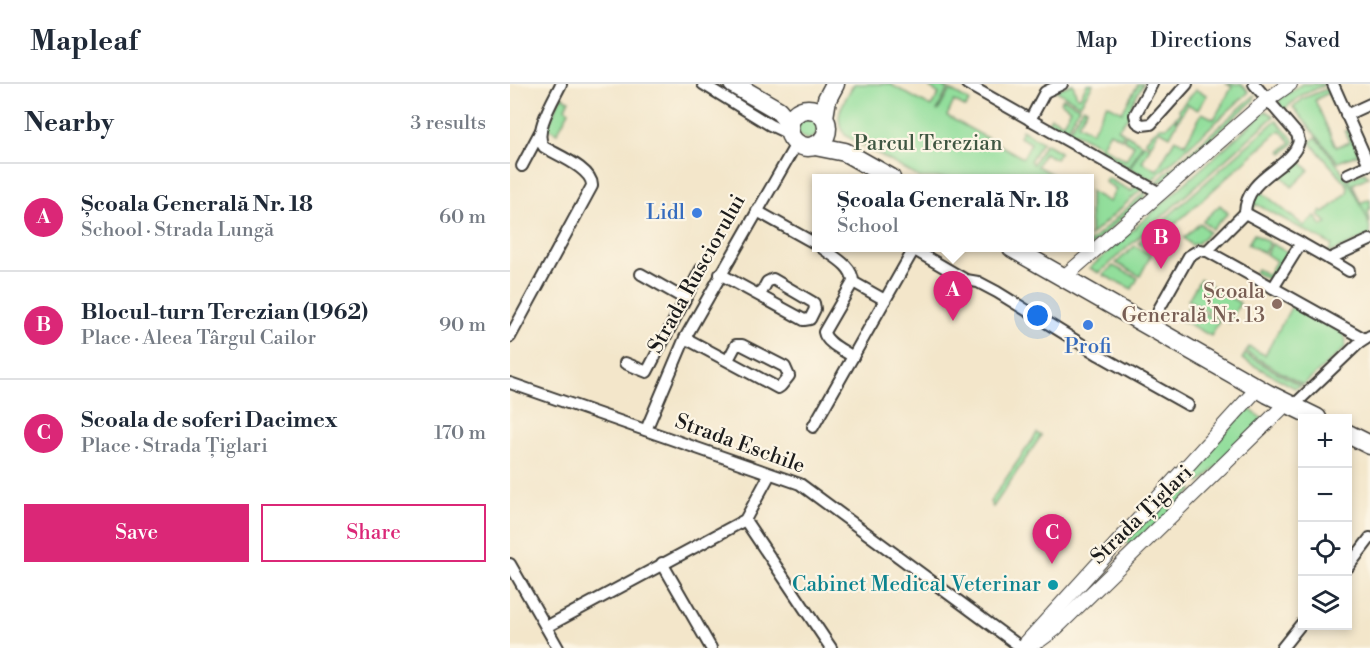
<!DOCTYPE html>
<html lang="en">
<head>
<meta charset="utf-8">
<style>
	body { margin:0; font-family:"Libre Bodoni",serif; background:#f2f2f3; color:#1f2937 }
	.controls { position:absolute; right:18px; bottom:18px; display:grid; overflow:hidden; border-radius:0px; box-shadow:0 3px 9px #0003 }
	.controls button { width:54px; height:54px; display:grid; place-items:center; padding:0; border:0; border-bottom:2px solid #e0e1e3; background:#fff; color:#1f2937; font:30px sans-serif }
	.you { position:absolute; left:528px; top:232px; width:21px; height:21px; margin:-15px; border:4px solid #fff; border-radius:50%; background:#1a73e8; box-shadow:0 0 0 9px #1a73e833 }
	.badge { display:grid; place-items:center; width:39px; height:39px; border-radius:50%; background:#db2777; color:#fff; font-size:20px; font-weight:700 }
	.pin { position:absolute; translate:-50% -50px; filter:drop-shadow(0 2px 3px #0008) }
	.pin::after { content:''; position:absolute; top:32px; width:21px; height:18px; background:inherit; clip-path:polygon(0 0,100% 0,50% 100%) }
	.popup { position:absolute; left:302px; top:90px; width:282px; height:78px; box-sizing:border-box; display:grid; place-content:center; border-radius:0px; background:#fff; filter:drop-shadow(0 2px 4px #0005); font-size:20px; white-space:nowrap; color:#747a83 }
	.popup b { font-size:22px; color:#1f2937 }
	.popup::after { content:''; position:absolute; left:50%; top:100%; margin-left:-12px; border:12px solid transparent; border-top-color:#fff }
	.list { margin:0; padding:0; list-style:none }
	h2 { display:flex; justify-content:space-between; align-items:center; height:78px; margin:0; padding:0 24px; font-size:26px }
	h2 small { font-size:20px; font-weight:400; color:#747a83 }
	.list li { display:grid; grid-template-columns:39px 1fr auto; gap:18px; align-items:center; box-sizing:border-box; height:108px; padding:0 24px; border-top:2px solid #e0e1e3 }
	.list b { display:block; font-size:22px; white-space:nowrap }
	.list p { margin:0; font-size:20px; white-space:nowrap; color:#747a83 }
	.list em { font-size:20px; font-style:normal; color:#747a83 }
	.actions { display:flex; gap:12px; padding:18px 24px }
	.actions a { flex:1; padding:14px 0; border:2px solid #db2777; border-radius:0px; text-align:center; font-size:21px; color:#db2777 }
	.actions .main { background:#db2777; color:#fff }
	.icon { flex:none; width:33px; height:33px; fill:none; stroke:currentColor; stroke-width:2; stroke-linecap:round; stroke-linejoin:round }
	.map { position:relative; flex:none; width:860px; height:564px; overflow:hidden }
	header { display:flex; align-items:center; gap:36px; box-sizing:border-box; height:84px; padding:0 30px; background:#fff; border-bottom:2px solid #e0e1e3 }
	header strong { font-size:28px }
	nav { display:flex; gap:33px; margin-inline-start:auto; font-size:21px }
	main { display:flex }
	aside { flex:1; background:#fff }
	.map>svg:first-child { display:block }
</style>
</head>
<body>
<header>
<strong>Mapleaf</strong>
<nav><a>Map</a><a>Directions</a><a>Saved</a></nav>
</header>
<main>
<aside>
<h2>Nearby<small>3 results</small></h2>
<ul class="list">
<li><span class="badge">A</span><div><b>Școala Generală Nr. 18</b><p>School · Strada Lungă</p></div><em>60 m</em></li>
<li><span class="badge">B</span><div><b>Blocul-turn Terezian (1962)</b><p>Place · Aleea Târgul Cailor</p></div><em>90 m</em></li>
<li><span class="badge">C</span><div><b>Scoala de soferi Dacimex</b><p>Place · Strada Țiglari</p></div><em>170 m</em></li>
</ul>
<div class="actions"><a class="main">Save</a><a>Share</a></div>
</aside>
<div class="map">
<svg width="860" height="564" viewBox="0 0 860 564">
	<rect width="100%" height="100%" fill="#fcf5e5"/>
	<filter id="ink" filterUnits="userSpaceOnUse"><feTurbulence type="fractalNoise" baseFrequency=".0167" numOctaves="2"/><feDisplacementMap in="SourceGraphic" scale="12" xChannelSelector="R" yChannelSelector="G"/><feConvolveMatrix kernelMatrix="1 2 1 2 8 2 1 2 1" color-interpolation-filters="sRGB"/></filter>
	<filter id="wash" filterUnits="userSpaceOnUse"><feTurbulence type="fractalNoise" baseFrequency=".008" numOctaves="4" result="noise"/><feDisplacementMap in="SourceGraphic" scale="24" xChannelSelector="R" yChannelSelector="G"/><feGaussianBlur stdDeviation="1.35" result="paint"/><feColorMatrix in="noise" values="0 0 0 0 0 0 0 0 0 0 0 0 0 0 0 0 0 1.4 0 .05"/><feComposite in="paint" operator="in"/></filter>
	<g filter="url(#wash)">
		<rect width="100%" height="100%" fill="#f3e6ca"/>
		<g fill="#92de9b" stroke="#577d5c" stroke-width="1.5">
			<path d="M344,0H380L421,23L429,10L420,4L422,0H429L438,5L427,26L428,27L440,6L459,17L456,24L444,17L437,32L513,74L521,59L509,53L512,46L532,58L520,77L523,80L535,59L550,68L546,75L534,69L527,82L549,94H410L336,52C321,34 334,17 344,0Z"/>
			<path d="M563,0L567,13H570L577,0H583L570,21L545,6Z"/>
			<path d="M628,0H633L621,21L623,27L608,45L614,49L611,54L600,48L592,62L603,69L601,74L588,67L591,62L564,48L561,53L557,51L573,23L577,25L568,40L582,48L597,20L612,28Z"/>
			<path d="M717,0H731L739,8L642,96L620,84L634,60L640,63L632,78L647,86L665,55L675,60L692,29L704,35L722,3Z"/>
			<path d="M792,0H817L792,11L772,27L769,19L770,15Z"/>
			<path d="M819,4L826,18L823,20L818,9L805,16L826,63L840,58L835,47L838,46L849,70L828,78L783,23L794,14Z"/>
			<path d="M686,6L697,11L688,26L677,20L669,36L665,34L670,30L669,25Z"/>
			<path d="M746,10L743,17L656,95L649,99H645Z"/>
			<path d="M51,12L59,16L55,24L59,27L47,49L37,44Z"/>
			<path d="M553,14L569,23L555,50L537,40L541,33L553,39L561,25L550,18Z"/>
			<path d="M756,27L764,32L589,189L580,184Z"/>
			<path d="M664,35L668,37L660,52L649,46L641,61L635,57L649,43H656Z"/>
			<circle cx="298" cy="45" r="10"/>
			<path d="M766,36L785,57L784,59L773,69L771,67L781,58L770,46L654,150L659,157L646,143Z"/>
			<path d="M616,50L632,60L619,84L602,75L605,70L616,76L624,61L613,55Z"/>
			<path d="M806,53C823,74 860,122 860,151L818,170L822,161L746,120L741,128C735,119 743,112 748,105L794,142L805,132L812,142L817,139L808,131L811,127L814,129L837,109L838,102L800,58Z"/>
			<path d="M785,72L799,86L782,103L769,89L758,100L756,98Z"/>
			<path d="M855,88L858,93L843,100L850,119L860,115V125L858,126L860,139L838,95Z"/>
			<path d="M597,94L621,107L627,101L633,104L580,152V107L599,118L606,105L595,98Z"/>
			<path d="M636,107L635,113L580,163V158Z"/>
			<path d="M710,121L718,129L702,145L693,137Z"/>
			<path d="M690,139L699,148L688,159L681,161L674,154Z"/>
			<path d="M641,147L650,156L643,168L628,159Z"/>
			<path d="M744,150L760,159L754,169L738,160Z"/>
			<path d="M762,160L781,170L764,198L745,189L747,185L758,191L766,177L756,170Z"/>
			<path d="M625,162L641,171L630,192L606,179Z"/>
			<path d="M603,182L628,194L622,205L593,191Z"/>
			<path d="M690,195L730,219L719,239L678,216Z"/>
			<path d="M783,220L833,249L836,256L835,264L793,301L736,268L739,263L755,271Z"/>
			<path d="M679,221L709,237L701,252L671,236Z"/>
			<path d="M735,270L791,302L785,304L732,275Z"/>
			<path d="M738,324L754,336L690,399L679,388Z"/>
			<path d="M527,349L531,352L483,423L480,418Z"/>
			<path d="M672,396L683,406L624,465L615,456Z"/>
		</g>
	</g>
	<g filter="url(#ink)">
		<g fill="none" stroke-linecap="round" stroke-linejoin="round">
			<defs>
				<g id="minor">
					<path d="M193,0L260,41L279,50"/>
					<path d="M457,0L650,109"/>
					<path d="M642,0L625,31L627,38L632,41L641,40L677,0"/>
					<path d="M823,0L859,81"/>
					<path d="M836,31L860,20"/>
					<path d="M520,36L535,8L552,0"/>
					<path d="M12,82L30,48"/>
					<path d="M838,90L860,80"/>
					<path d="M247,127L306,160"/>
					<path d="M735,129C736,91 782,85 789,57L787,50L744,0"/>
					<path d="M735,129L791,159L763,204"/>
					<path d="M791,159L819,175L860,156"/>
					<path d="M312,164C324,173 343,182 343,198L314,248C316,259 333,266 343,273"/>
					<path d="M401,164L456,196L468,198L487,208L589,271L678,321"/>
					<path d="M697,167L855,255"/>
					<path d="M819,175L839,187"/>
					<path d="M131,190L175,215"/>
					<path d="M210,190L294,236L300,235L305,225L304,219L263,195L257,198L250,211"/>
					<path d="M343,198L375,216"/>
					<path d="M645,245L649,225L679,172L689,166L697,167L735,129"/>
					<path d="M0,253L82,102C83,85 47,71 34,63C22,49 44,15 51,0"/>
					<path d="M175,254L268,304L271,302L279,292L275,283L232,261H226L218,276"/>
					<path d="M115,279L137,288L191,185"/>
					<path d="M0,299L290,400L512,564"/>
					<path d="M783,322L848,260L860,252"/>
					<path d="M303,343L404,165"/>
					<path d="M136,346L175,254L286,60"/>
					<path d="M235,436L321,564"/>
					<path d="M152,479L201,564"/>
					<path d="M0,480L48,564"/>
					<path d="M838,483L860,454"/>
					<path d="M36,543L235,436L260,390"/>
					<path d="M772,564L792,539"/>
				</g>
				<g id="tertiary">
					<path d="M554,193L757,16L780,0"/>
					<path d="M517,558L748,304"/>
					<path d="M511,564L530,556L545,545L777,319"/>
				</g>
				<g id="primary">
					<path d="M223,0L268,26L279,39"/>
					<circle cx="298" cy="44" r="19"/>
					<path d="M314,33L317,15L325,0"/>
					<path d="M305,62L335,68L381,94"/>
					<path d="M502,164L758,310L807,334"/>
					<path d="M838,350L860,361"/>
				</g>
			</defs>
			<use href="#minor" stroke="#3c3a36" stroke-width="14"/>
			<use href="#tertiary" stroke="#3c3a36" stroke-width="16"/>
			<use href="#primary" stroke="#3c3a36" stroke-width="21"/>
			<use href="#minor" stroke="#fff" stroke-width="10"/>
			<use href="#tertiary" stroke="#fff" stroke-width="14"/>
			<use href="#primary" stroke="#fff" stroke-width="18"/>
		</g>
	</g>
	<g fill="#3f7fe0" stroke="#fcf5e5" stroke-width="2">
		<circle cx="187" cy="129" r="6"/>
		<circle cx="578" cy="241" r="6"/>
	</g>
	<circle fill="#8d6e63" stroke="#fcf5e5" stroke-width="2" cx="767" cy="220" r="6"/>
	<circle fill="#0f9aa8" stroke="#fcf5e5" stroke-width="2" cx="543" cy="501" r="6"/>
	<g text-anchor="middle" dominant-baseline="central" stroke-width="4.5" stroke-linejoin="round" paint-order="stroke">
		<g font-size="21" fill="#3f5642" stroke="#fcf5e5">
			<text x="418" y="60">Parcul Terezian</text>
		</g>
		<g font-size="21" fill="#366cbe" stroke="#fcf5e5" text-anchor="end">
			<text x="175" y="129">Lidl</text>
			<text x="578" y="263" text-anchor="middle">Profi</text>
		</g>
		<g font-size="21" fill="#1c1c1c" stroke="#fcf5e5">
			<text transform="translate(187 190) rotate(-61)">Strada Rusciorului</text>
			<text transform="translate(230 360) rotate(20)">Strada Eschile</text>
			<text transform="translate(632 431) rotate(-44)">Strada Țiglari</text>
		</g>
		<g font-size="21" fill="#785e54" stroke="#fcf5e5" text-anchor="end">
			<text x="755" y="208">Școala<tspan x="755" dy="24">Generală Nr. 13</tspan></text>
		</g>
		<g font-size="21" fill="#0d838f" stroke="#fcf5e5" text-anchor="end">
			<text x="531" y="501">Cabinet Medical Veterinar</text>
		</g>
	</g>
</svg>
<div class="controls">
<button>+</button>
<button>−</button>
<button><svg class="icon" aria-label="locate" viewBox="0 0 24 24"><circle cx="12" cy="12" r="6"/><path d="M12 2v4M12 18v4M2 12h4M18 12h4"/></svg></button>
<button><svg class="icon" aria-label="layers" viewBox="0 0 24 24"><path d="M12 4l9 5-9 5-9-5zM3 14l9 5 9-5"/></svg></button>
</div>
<div class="you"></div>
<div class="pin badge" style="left:443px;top:237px">A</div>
<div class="popup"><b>Școala Generală Nr. 18</b>School</div>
<div class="pin badge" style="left:651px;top:185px">B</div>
<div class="pin badge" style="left:542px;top:480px">C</div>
</div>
</main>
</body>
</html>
